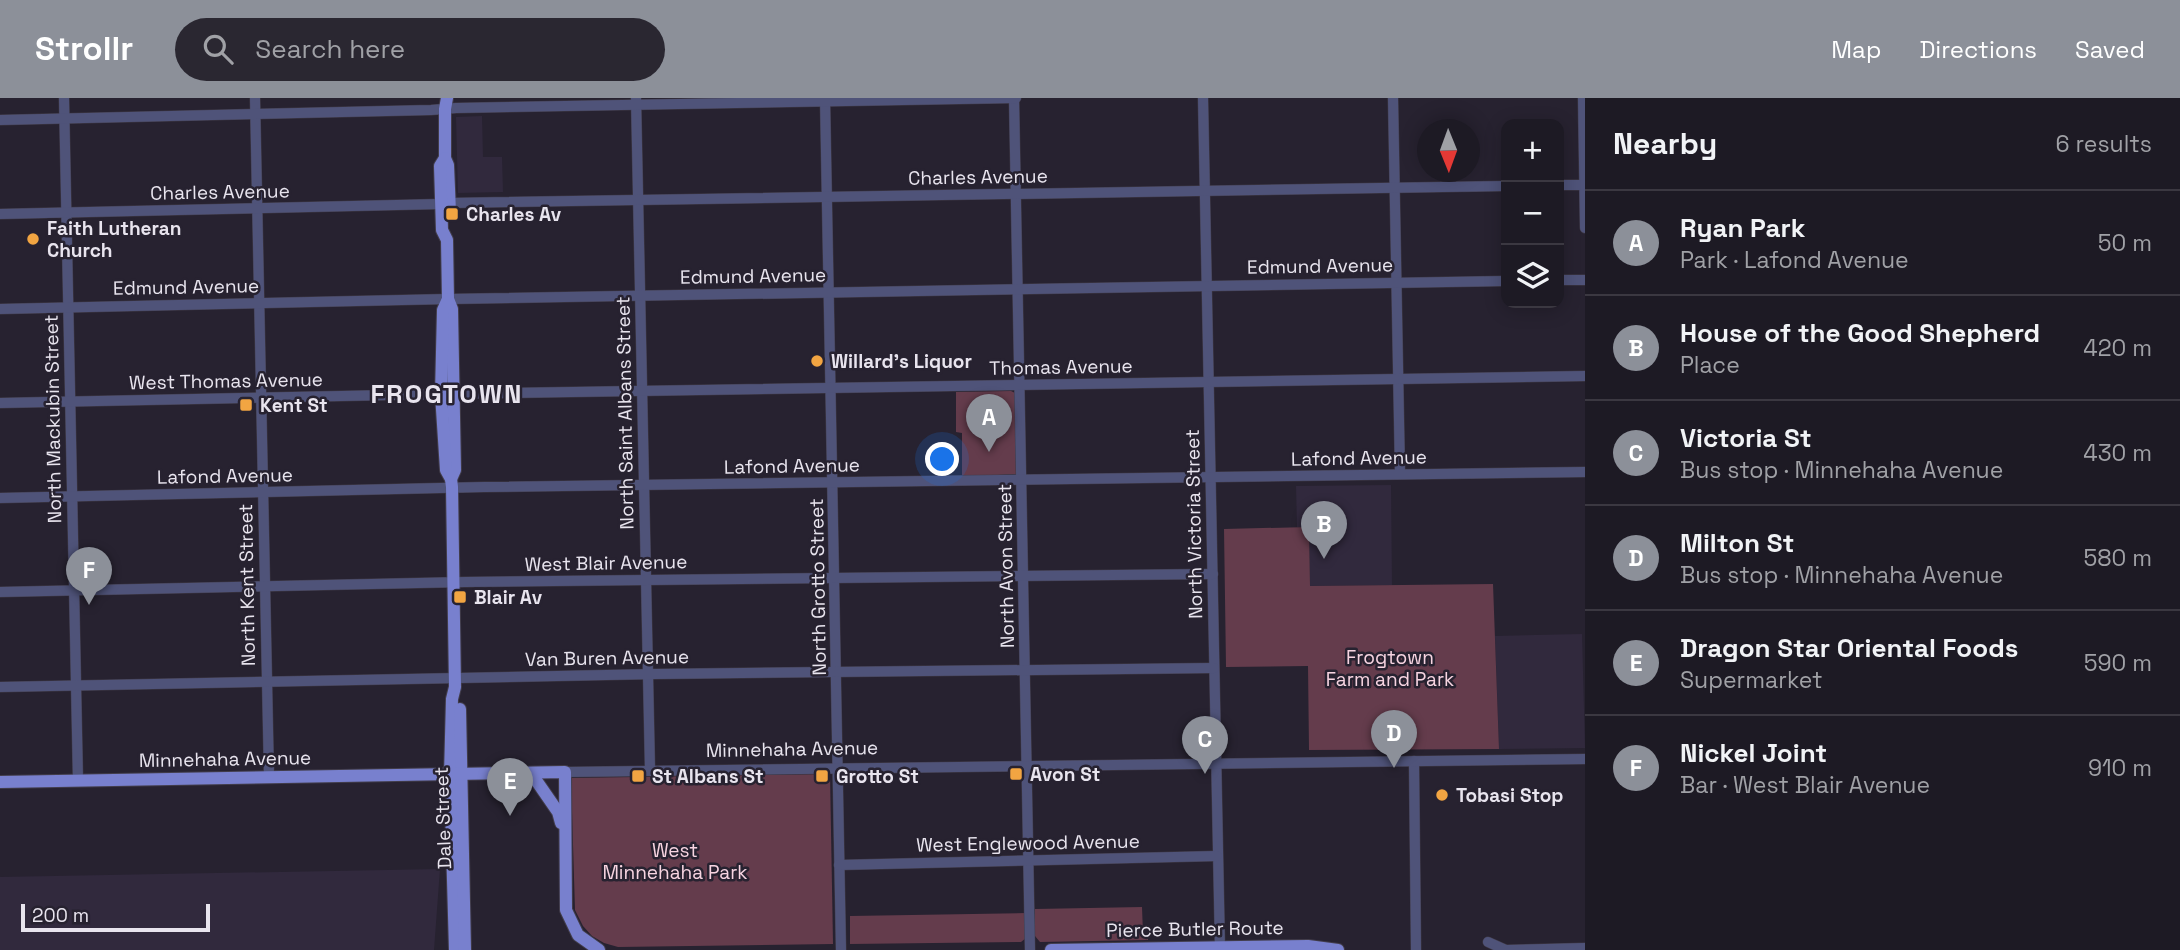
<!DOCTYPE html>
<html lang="en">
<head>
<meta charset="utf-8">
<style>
	body { margin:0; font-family:"Space Grotesk",sans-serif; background:#2a2731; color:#f1f3f6 }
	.controls { position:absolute; right:21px; top:21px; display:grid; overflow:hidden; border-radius:14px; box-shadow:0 4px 18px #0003 }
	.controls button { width:63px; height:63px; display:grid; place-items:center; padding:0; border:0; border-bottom:2px solid #3b3841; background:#1d1a24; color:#f1f3f6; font:35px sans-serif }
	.compass { position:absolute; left:1417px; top:21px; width:63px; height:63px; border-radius:50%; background:#1d1a24; box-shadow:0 4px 18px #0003; rotate:179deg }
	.scale { position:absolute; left:21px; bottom:18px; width:189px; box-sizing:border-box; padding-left:7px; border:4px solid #e8e4ee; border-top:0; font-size:19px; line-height:24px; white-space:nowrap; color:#e8e4ee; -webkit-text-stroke:5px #272230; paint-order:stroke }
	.you { position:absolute; left:943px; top:362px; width:24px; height:24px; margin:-18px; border:5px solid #fff; border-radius:50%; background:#1a73e8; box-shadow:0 0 0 10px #1a73e833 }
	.badge { display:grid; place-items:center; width:46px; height:46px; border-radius:50%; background:#8c9099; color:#fff; font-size:23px; font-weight:700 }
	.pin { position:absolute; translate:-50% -58px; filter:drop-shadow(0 2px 4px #0008) }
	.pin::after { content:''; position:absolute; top:37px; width:24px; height:21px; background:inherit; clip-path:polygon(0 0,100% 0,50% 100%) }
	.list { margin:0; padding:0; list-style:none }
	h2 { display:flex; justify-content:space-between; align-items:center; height:91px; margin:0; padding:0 28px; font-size:30px }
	h2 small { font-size:23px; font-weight:400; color:#a0a1a6 }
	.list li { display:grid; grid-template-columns:46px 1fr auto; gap:21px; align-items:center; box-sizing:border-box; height:105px; padding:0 28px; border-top:2px solid #3b3841 }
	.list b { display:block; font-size:26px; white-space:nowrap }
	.list p { margin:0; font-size:23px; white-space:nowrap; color:#a0a1a6 }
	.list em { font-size:23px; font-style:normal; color:#a0a1a6 }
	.icon { flex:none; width:38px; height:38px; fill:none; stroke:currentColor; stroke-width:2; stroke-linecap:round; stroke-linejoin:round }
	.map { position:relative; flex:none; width:1585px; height:852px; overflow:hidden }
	header { display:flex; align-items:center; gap:42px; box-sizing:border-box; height:98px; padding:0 35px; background:#8c9099; color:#fff }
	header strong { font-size:33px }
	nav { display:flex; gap:38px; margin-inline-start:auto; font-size:24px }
	.search { width:490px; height:63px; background:#2a2731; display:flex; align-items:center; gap:18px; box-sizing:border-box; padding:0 24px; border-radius:38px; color:#a0a1a6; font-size:26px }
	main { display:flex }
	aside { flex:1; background:#1d1a24 }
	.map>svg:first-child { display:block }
</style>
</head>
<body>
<header>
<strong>Strollr</strong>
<div class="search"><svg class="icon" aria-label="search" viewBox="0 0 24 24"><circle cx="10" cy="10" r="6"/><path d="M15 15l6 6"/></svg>Search here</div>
<nav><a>Map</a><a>Directions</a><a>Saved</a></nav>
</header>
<main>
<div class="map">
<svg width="1585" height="852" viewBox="0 0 1585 852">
	<rect width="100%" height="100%" fill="#272230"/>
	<g fill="#31293d">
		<path d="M482,18L483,59H502L503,94L458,95L456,19Z"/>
		<path d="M1391,387L1392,487L1310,488L1309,429H1297L1296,388Z"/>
		<path d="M1582,536L1585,650L1499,651L1495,538Z"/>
		<path d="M440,771L434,852H0V779Z"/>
	</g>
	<g fill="#643c4c">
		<path d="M1011,293L1015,295L1016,376L962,379V335L956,334V294Z"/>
		<path d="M1309,429L1310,488L1493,486L1499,651L1309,652L1308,568L1226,569L1224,431Z"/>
		<path d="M830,676L833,846L618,849L604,845L592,838L583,828L575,812L571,680Z"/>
		<path d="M1142,809L1143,836H1148V842L1040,844L1035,838V811Z"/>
		<path d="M1026,815V840L1021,844L850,846V818Z"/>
	</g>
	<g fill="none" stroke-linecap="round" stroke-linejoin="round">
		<defs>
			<g id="minor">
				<path d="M64,0L78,683"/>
				<path d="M255,0L269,679"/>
				<path d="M636,0L650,672"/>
				<path d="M825,0L841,852"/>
				<path d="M1014,0L1030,852"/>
				<path d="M1203,0L1220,852"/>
				<path d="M1393,0L1400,376"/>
				<path d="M1583,0L1585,130"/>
				<path d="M0,22L431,12L456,10L1016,0"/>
				<path d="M1559,87H1585"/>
				<path d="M450,105L1506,88"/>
				<path d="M0,116L441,106"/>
				<path d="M1559,182H1585"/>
				<path d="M0,211L448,201L1506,183"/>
				<path d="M0,305L441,296L1585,278"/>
				<path d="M0,400L484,389L1585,374"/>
				<path d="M0,494L465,484L1213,476"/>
				<path d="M0,589L656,576L1214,570"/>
				<path d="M1414,663L1416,852"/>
				<path d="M565,674L1585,661"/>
				<path d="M839,767L1217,758"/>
				<path d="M1488,844L1506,852L1585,850"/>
			</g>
			<g id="major">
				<path d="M447,0L445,11V60L448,67L450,114"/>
				<path d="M445,60L440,68L442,132L447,142L448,201L452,211L455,372L451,381"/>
				<path d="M448,201L443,212L441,296L446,372L451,381L452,389L455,589L452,601L450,677L455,852"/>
				<path d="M460,611L465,852"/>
				<path d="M531,675L558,714L561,725"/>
				<path d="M0,684L565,674L566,812L578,837L599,852"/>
				<path d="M1051,852L1308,848L1338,852"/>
			</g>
		</defs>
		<use href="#minor" stroke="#423d4b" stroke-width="11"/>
		<use href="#major" stroke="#423d4b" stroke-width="14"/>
		<use href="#minor" stroke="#4f5379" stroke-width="10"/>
		<use href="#major" stroke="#7880ce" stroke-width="12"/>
	</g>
	<g fill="#f2a542" stroke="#272230" stroke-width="2.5">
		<rect x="445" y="109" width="14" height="14" rx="3.5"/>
		<circle cx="33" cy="141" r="7"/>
		<circle cx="817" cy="263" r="7"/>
		<rect x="239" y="300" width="14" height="14" rx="3.5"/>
		<rect x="453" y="492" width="14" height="14" rx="3.5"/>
		<rect x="1009" y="669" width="14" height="14" rx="3.5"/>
		<rect x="631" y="671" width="14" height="14" rx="3.5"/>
		<rect x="815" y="671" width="14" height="14" rx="3.5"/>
		<circle cx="1442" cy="697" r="7"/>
	</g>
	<g text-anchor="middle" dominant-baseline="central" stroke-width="5" stroke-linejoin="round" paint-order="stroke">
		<g font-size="19" fill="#e8e4ee" stroke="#272230">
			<text transform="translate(978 79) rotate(-1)">Charles Avenue</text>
			<text transform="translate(220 94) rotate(-1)">Charles Avenue</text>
			<text transform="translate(1320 168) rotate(-1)">Edmund Avenue</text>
			<text transform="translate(753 178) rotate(-1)">Edmund Avenue</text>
			<text transform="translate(186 189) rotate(-1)">Edmund Avenue</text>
			<text transform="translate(1061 269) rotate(-1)">Thomas Avenue</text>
			<text transform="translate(226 283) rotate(-1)">West Thomas Avenue</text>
			<text transform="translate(625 315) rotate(-91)">North Saint Albans Street</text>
			<text transform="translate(53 321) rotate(-91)">North Mackubin Street</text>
			<text transform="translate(1359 360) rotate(-1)">Lafond Avenue</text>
			<text transform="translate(792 368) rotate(-1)">Lafond Avenue</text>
			<text transform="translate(225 378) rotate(-1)">Lafond Avenue</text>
			<text transform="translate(1194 426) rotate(-91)">North Victoria Street</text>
			<text transform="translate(606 465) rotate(-1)">West Blair Avenue</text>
			<text transform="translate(1006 468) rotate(-91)">North Avon Street</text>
			<text transform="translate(247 487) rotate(-91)">North Kent Street</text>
			<text transform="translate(818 489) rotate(-91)">North Grotto Street</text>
			<text transform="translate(607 560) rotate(-1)">Van Buren Avenue</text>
			<text transform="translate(792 651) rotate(-1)">Minnehaha Avenue</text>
			<text transform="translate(225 661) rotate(-1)">Minnehaha Avenue</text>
			<text transform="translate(443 720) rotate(-92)">Dale Street</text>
			<text transform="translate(1028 745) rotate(-1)">West Englewood Avenue</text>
			<text transform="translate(1195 831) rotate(-1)">Pierce Butler Route</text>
		</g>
		<g font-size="19" font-weight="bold" fill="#e8e4ee" stroke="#272230" text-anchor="start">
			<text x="466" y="116">Charles Av</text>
			<text x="47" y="130">Faith Lutheran<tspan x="47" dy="22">Church</tspan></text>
			<text x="831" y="263">Willard's Liquor</text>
			<text x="260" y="307">Kent St</text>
			<text x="474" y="499">Blair Av</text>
			<text x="1030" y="676">Avon St</text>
			<text x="652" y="678">St Albans St</text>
			<text x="836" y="678">Grotto St</text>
			<text x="1456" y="697">Tobasi Stop</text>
		</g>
		<g font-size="19" fill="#f7d4e1" stroke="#272230">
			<text x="1390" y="559">Frogtown<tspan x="1390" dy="22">Farm and Park</tspan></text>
			<text x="675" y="752">West<tspan x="675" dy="22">Minnehaha Park</tspan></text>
		</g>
		<g font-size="26" font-weight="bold" letter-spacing="2" fill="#e8e4ee" stroke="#272230">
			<text x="447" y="296">FROGTOWN</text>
		</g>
	</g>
</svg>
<div class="controls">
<button>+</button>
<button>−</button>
<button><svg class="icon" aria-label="layers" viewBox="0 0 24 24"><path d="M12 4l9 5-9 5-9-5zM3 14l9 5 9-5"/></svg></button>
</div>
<svg class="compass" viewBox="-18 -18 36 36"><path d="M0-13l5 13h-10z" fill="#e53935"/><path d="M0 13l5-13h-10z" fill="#a0a1a6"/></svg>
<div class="scale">200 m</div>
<div class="you"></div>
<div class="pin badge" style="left:989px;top:354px">A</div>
<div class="pin badge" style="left:1324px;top:461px">B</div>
<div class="pin badge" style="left:1205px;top:676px">C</div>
<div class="pin badge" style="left:1394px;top:670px">D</div>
<div class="pin badge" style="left:510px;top:718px">E</div>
<div class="pin badge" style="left:89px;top:507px">F</div>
</div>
<aside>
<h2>Nearby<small>6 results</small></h2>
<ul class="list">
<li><span class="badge">A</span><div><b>Ryan Park</b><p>Park · Lafond Avenue</p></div><em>50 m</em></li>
<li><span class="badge">B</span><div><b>House of the Good Shepherd</b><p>Place</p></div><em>420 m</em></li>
<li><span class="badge">C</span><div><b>Victoria St</b><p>Bus stop · Minnehaha Avenue</p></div><em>430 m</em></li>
<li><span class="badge">D</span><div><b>Milton St</b><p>Bus stop · Minnehaha Avenue</p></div><em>580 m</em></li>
<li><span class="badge">E</span><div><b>Dragon Star Oriental Foods</b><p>Supermarket</p></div><em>590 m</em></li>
<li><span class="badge">F</span><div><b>Nickel Joint</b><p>Bar · West Blair Avenue</p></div><em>910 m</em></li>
</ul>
</aside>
</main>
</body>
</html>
